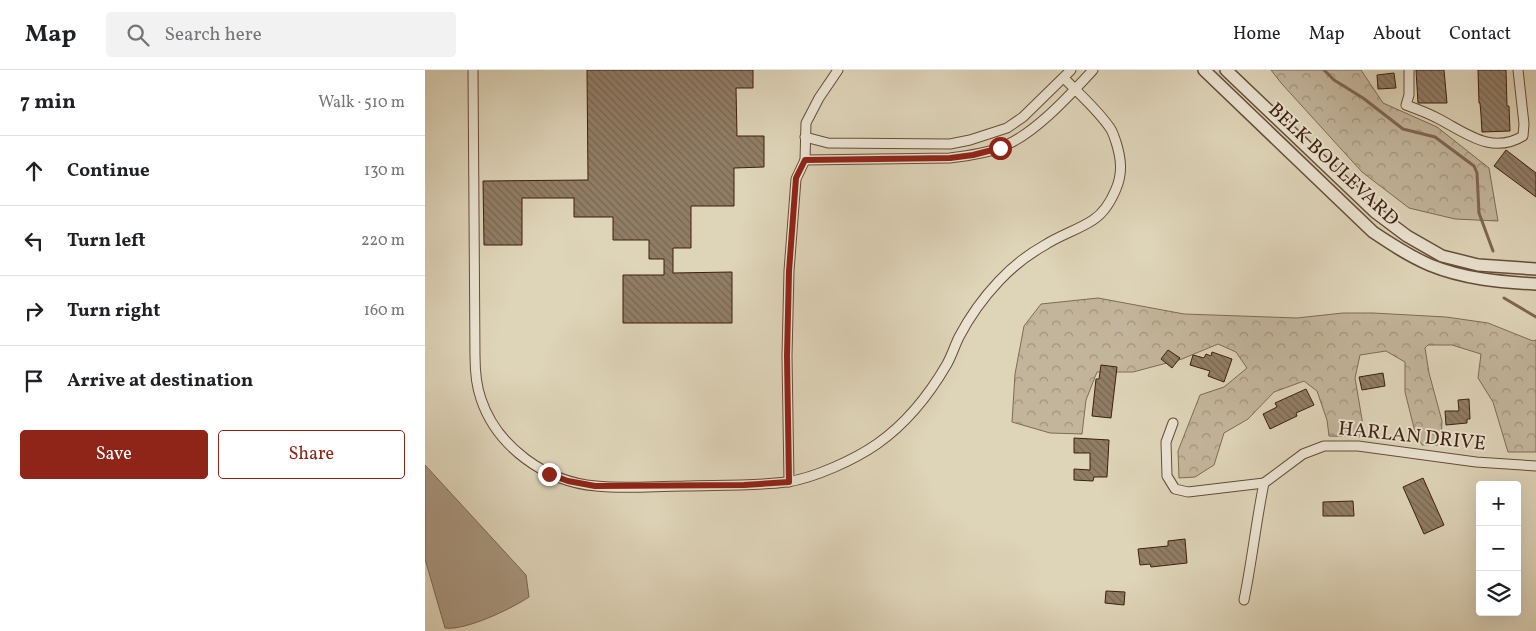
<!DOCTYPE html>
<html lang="en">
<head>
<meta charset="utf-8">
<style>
	body { margin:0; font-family:Vollkorn,serif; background:#f2f2f2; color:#202124 }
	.controls { position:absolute; right:15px; bottom:15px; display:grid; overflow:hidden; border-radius:5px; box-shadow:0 5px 20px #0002 }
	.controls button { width:45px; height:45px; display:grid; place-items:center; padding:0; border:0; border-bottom:1px solid #e0e0e0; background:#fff; color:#202124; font:25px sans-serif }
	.stop { position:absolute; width:15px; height:15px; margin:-11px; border:4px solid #8f2418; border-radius:50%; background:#fff }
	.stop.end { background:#8f2418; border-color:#fff; box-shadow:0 1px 5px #0008 }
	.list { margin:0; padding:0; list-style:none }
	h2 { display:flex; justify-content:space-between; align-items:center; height:65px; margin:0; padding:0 20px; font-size:21px }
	h2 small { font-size:16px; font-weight:400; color:#757577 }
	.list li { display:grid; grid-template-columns:32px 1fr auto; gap:15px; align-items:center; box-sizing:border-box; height:70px; padding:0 20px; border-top:1px solid #e0e0e0 }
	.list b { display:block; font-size:19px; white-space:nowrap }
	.list em { font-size:16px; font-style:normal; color:#757577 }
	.actions { display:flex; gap:10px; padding:15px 20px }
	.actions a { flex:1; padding:11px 0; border:1px solid #8f2418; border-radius:5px; text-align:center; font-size:18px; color:#8f2418 }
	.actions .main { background:#8f2418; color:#fff }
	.icon { flex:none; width:28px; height:28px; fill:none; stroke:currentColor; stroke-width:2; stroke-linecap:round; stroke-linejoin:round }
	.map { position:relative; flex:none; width:1111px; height:561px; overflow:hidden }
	header { display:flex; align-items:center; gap:30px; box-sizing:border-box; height:70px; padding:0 25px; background:#fff; border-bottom:1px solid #e0e0e0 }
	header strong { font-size:24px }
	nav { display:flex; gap:28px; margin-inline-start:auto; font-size:18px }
	.search { width:350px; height:45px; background:#f2f2f2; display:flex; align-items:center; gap:12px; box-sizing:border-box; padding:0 18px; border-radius:5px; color:#757577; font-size:19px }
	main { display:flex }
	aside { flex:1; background:#fff }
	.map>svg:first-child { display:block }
</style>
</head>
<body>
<header>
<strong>Map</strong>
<div class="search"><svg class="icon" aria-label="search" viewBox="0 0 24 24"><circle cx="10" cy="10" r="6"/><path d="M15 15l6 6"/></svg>Search here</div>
<nav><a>Home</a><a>Map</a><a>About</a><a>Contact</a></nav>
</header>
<main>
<aside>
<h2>7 min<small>Walk · 510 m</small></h2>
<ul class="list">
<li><svg class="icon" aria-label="ahead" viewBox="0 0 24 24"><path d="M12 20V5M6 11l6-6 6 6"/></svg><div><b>Continue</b></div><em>130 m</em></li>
<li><svg class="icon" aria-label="left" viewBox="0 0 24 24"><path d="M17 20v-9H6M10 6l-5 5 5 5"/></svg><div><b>Turn left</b></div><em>220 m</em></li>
<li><svg class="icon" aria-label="right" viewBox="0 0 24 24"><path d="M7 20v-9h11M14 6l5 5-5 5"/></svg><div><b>Turn right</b></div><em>160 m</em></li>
<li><svg class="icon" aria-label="arrive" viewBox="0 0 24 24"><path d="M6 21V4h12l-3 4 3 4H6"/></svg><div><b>Arrive at destination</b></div></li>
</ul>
<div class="actions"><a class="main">Save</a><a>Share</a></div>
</aside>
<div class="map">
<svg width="1111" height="561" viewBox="0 0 1111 561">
	<defs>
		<pattern id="forest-crowns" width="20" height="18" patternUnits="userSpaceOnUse" patternTransform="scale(1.25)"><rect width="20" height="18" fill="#c3b59b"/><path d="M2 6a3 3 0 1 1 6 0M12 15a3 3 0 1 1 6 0" fill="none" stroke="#a0937d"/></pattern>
		<pattern id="building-back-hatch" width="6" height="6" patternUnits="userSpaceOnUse" patternTransform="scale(1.25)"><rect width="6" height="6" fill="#917d66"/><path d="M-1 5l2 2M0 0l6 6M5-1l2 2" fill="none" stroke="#786652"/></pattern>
	</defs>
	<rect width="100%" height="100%" fill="#ded4b8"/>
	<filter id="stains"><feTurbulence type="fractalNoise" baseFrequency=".004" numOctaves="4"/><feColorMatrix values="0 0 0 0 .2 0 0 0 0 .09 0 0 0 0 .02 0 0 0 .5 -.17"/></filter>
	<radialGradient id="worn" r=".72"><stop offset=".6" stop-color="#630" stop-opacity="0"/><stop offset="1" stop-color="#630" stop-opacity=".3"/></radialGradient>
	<g fill="url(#forest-crowns)" stroke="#806a54">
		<path d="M846,0H936L958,33L1012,57L1064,98L1073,151L1030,149L984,138L937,102L857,14Z"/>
		<path d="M673,228L759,244L872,248L918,243H948L1021,247L1063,253L1108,271L1111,270V382H1083L1068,332L1053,308L1056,284L1027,275H1003L1000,278L1004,303L1017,351L1016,375H997L990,362L980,322V292L961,281L935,285L930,308L940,367L904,366L902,350L892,321L879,311L849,322L823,349L799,363L789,395L770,407L754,408L753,381L775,325L799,317L822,298L811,282L793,274L757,289L708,302H672L661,330L657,364L625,363L587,352L590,304L599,256L616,234Z"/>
	</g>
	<path fill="#a8967e" stroke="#7e6651" d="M0,395L101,505L104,527C86,539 40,561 20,558L0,489Z"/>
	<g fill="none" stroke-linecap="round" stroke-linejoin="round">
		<g stroke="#7e6651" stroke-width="3">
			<path d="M899,0L909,10L938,28L978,59L1010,67L1049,96L1052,103L1054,143L1068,181"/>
			<path d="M1079,228L1111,247"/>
		</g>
	</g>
	<g fill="url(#building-back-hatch)" stroke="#3e1f0e">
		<path d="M162,0H328V18H311L312,66H339V97L309,98V136H266V178H248V203L307,202V253H198V205H239V189H224V170H188V147H149V128H97V175H59L58,111L163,110Z"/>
		<path d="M991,0H1019L1022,33H993Z"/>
		<path d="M1053,0H1081L1082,36H1084L1085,61L1057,62L1056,45L1055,33H1054Z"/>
		<path d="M969,3L971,18L953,19L952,5Z"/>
		<path d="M1081,80L1111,103V127L1069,96Z"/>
		<path d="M743,280L755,288L747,298L736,289Z"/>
		<path d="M787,282L807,289L799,312L783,306L785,301L765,295L768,285L779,288L781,284L786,286Z"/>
		<path d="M676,295L692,297L686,348L667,346L671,309H674Z"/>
		<path d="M958,303L960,316L937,320L934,307Z"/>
		<path d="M881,319L889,335L871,343L872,346L845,359L838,344L852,337L850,333Z"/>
		<path d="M1044,329L1045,349H1042V353L1021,355L1020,341H1034L1033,330Z"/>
		<path d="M649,368L684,370L682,407H669L668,411L649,410V399L665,400V383H649Z"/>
		<path d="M998,408L1019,455L999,464L978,417Z"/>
		<path d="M928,431L929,446H898V432Z"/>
		<path d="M760,469L762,493L726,497L725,494L715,495L713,479L743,476V471Z"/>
		<path d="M681,521L700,522L699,535L680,533Z"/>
	</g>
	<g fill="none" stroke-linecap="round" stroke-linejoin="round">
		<defs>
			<g id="minor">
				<path d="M48,0L50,286C50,301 51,315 56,329C72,377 121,412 171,416C199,419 231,416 259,416C293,415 328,416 362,412C389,408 429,390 452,374C482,353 504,325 522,294C527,285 530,275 534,267C545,246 558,228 574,211C588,196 602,185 620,175C635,165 653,160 668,150C679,143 686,131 691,119C698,103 696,88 691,72C689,67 688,62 685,58C673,40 654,24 639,8"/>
				<path d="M984,0V25L981,35C992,39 1003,43 1014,49C1041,63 1067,85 1098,66L1099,54L1093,0"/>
				<path d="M380,67L403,73L525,74L545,70L582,58L598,47L646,0"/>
				<path d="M380,90L525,88C541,86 558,84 574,78C607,67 644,26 668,0"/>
				<path d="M748,353L741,372L742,406L750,419L763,422L839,413"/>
				<path d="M364,412L362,286L364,201L371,109L380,90L381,53L394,28L413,0"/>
				<path d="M819,530C827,491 831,452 839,413L878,384L899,376H933L1051,392L1111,396"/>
			</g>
			<g id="tertiary">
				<path d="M779,0L948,162C966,174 984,186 1005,195C1039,209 1075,212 1111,214"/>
				<path d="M801,0L950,142L982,166L1017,186L1053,195L1111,199"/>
			</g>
		</defs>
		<use href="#minor" stroke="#664c38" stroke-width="11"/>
		<use href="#tertiary" stroke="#664c38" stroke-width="14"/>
		<use href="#minor" stroke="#eae3d1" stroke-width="9"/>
		<use href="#tertiary" stroke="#eae3d1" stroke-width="11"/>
	</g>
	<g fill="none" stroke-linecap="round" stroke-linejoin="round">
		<path stroke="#8f2418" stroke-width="6" d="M124,404L143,411L170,416L319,415L364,412L362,286L364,201L371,108L380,90L525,88L548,85L575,78"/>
	</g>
	<g text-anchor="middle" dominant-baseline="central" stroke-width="4" stroke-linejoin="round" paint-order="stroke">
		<g font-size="20" fill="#3e1f0e" stroke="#eae3d1">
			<text transform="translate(908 95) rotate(43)">BELK BOULEVARD</text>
			<text transform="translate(987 367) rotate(6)">HARLAN DRIVE</text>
		</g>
	</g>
	<rect width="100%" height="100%" filter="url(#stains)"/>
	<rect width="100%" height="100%" fill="url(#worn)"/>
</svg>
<div class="controls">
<button>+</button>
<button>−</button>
<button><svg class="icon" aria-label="layers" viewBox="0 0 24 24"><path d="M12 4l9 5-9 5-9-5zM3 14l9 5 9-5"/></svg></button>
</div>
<div class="stop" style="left:575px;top:78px"></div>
<div class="stop end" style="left:124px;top:404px"></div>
</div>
</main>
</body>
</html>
